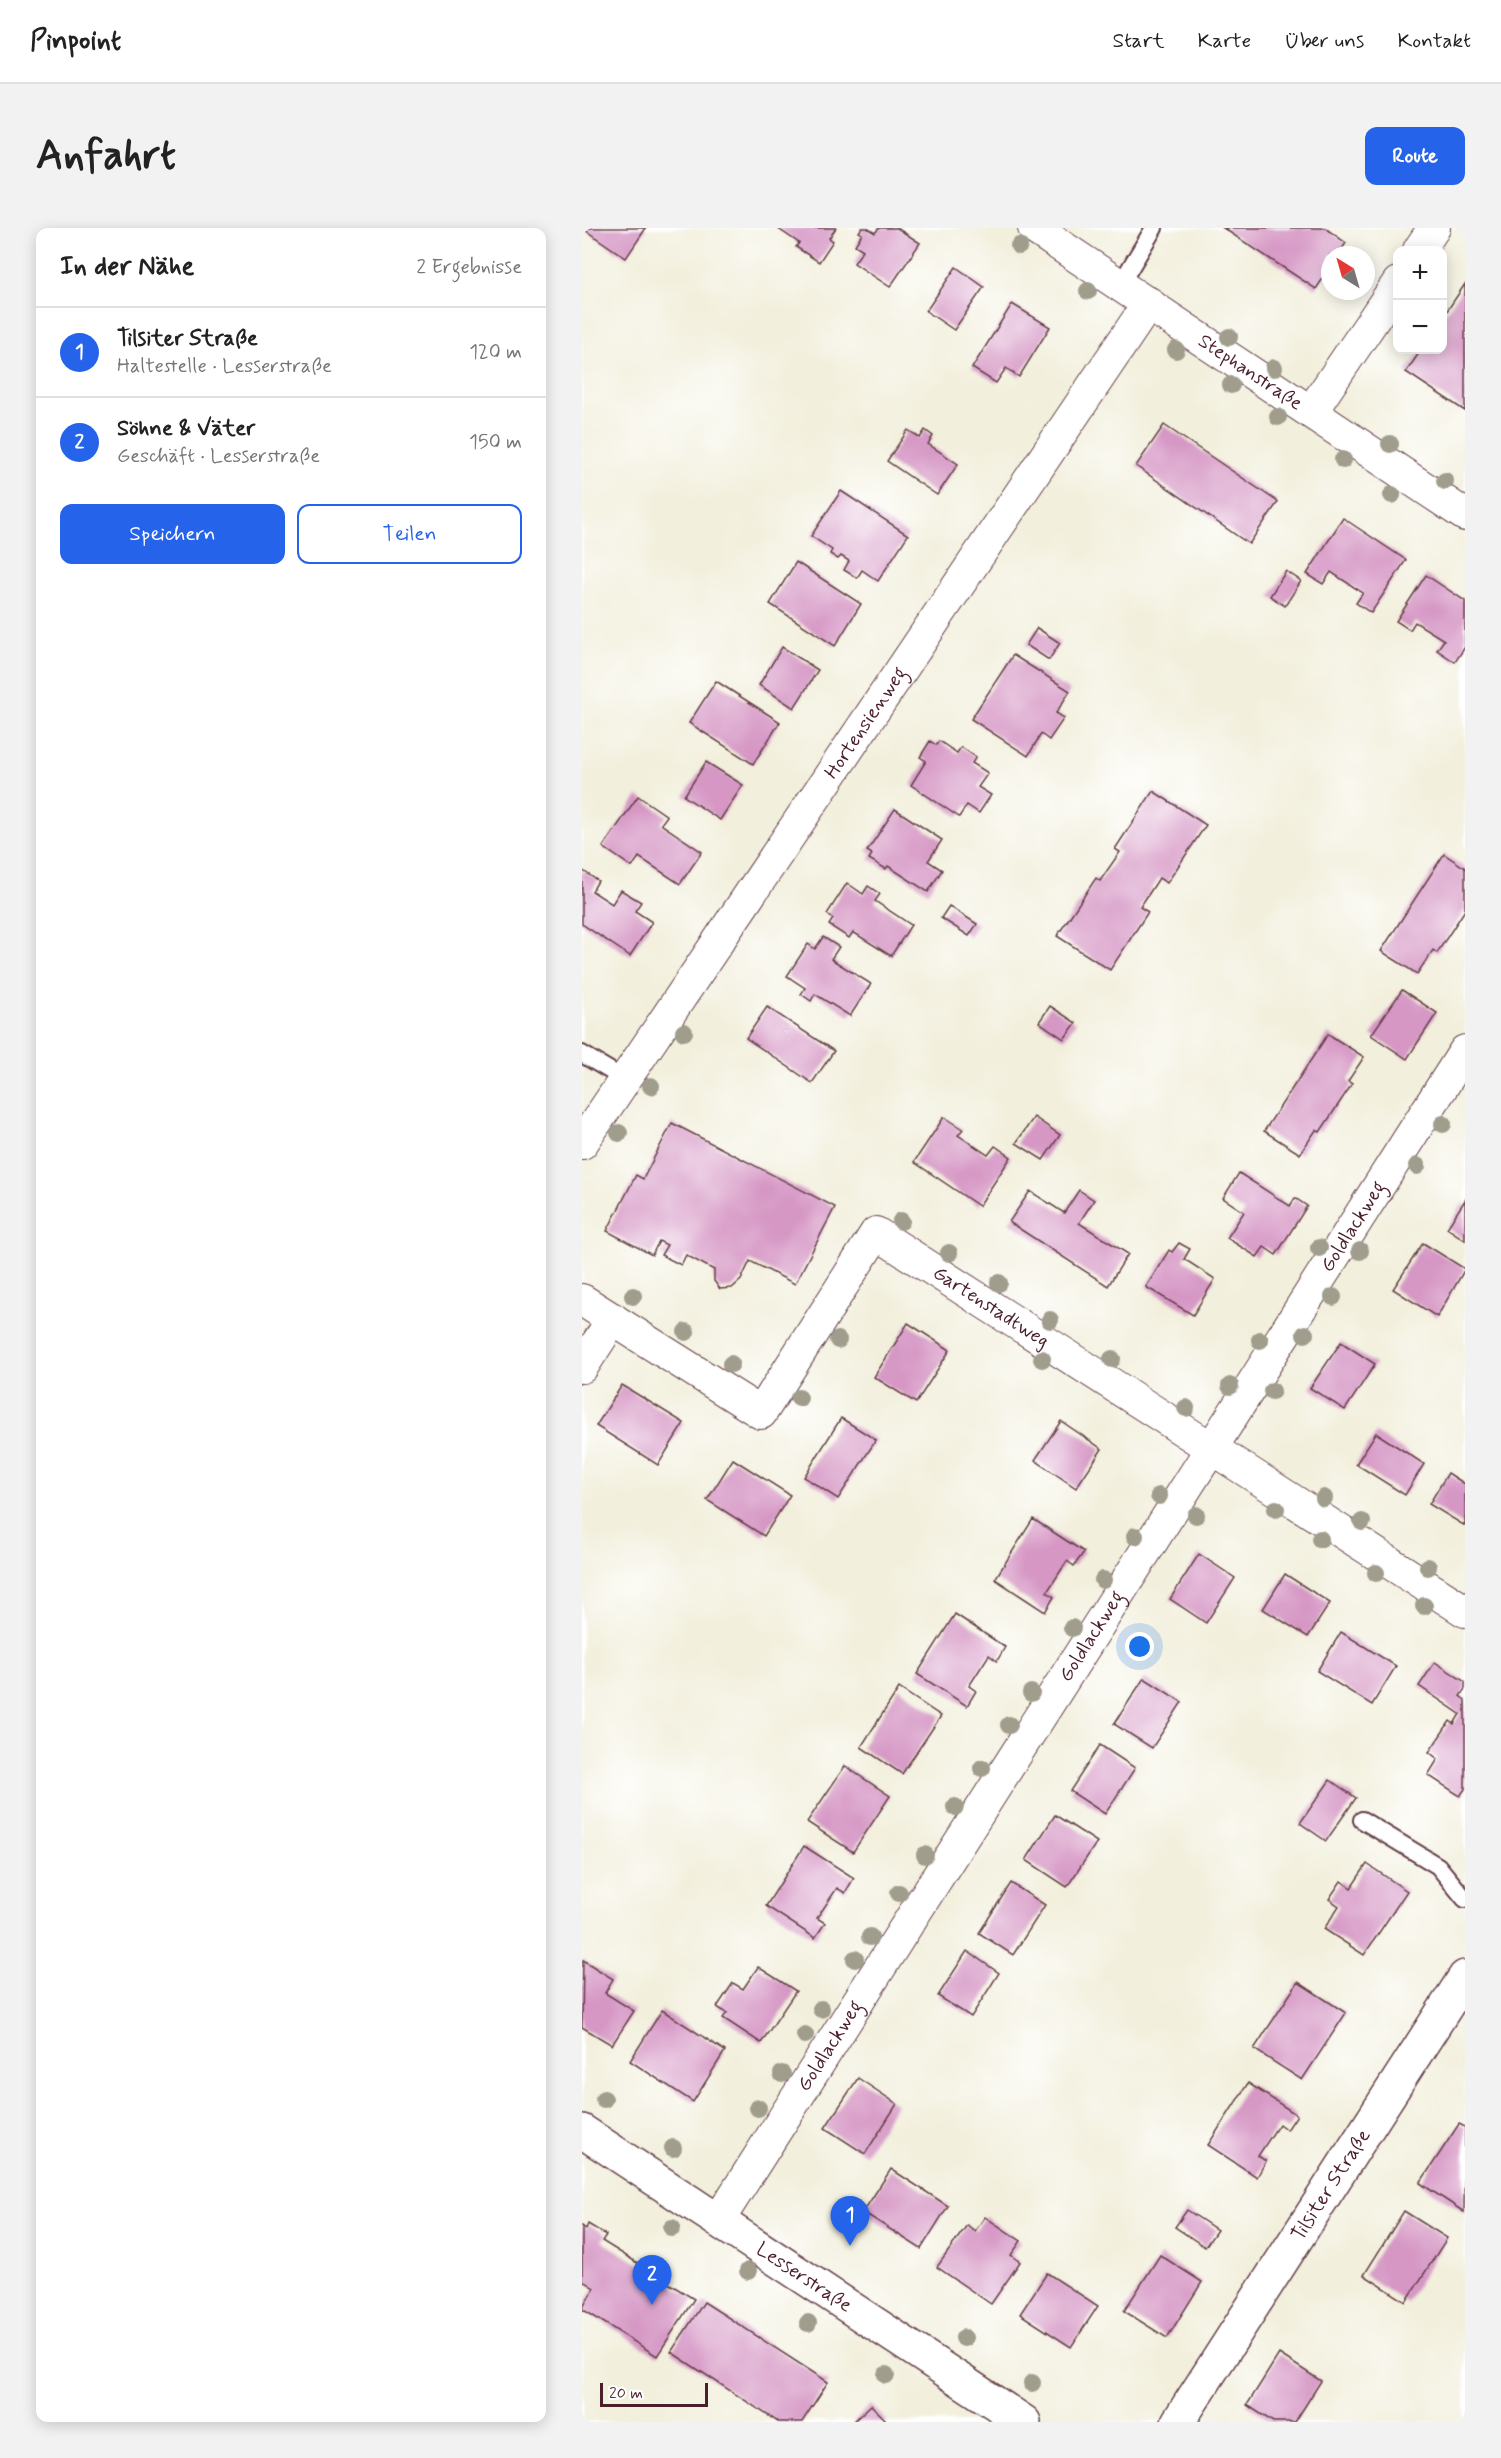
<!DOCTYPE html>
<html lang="de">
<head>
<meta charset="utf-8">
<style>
	body { margin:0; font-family:Mynerve,sans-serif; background:#f2f2f2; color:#222 }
	.controls { position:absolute; right:18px; top:18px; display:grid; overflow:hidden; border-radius:12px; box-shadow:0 3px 15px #0003 }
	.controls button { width:54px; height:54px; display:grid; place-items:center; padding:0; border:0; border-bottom:2px solid #e0e0e0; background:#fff; color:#222; font:30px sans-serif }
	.compass { position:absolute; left:739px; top:18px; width:54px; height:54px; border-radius:50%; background:#fff; box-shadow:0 3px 15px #0003; rotate:323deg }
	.scale { position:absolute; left:18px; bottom:15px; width:108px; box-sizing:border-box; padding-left:6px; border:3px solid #4a1f2b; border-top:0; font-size:16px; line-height:21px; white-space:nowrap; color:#4a1f2b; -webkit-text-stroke:4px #fff; paint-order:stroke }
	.you { position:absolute; left:558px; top:1419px; width:21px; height:21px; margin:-15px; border:4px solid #fff; border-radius:50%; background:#1a73e8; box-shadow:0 0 0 9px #1a73e833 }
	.badge { display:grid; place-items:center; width:39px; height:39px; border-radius:50%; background:#2563eb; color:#fff; font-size:20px; font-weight:700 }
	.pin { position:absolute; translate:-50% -50px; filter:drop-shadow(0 2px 3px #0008) }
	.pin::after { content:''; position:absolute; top:32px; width:21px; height:18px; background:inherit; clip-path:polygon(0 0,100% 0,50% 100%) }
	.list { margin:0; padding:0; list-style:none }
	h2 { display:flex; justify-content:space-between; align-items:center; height:78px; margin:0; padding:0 24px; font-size:26px }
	h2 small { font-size:20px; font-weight:400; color:#767676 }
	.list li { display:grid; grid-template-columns:39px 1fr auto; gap:18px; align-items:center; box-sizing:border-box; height:90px; padding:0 24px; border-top:2px solid #e0e0e0 }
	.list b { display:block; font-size:22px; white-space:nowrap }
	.list p { margin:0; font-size:20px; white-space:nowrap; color:#767676 }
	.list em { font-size:20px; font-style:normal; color:#767676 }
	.actions { display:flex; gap:12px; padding:18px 24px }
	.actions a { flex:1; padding:14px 0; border:2px solid #2563eb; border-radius:12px; text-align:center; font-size:21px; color:#2563eb }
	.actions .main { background:#2563eb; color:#fff }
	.map { position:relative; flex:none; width:883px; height:2194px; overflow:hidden; border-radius:12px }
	header { display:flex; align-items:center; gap:36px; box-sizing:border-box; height:84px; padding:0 30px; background:#fff; border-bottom:2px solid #e0e0e0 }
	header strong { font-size:28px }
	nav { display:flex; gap:33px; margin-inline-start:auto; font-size:21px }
	.intro { display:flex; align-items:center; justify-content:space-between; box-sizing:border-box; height:144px; padding:0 36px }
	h1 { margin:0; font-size:42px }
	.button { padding:15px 27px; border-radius:12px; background:#2563eb; color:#fff; font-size:21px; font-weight:700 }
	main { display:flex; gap:36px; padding:0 36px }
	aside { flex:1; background:#fff; border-radius:12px; box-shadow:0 3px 15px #0003 }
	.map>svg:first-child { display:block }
</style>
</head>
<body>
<header>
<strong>Pinpoint</strong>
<nav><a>Start</a><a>Karte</a><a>Über uns</a><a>Kontakt</a></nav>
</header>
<div class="intro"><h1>Anfahrt</h1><a class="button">Route</a></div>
<main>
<aside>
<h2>In der Nähe<small>2 Ergebnisse</small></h2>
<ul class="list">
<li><span class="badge">1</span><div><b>Tilsiter Straße</b><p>Haltestelle · Lesserstraße</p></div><em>120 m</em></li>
<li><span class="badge">2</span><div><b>Söhne &amp; Väter</b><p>Geschäft · Lesserstraße</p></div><em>150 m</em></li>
</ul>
<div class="actions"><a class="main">Speichern</a><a>Teilen</a></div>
</aside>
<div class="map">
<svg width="883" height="2194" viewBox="0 0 883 2194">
	<rect width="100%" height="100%" fill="#fff"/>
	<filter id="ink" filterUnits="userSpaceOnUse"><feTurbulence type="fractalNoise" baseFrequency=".0167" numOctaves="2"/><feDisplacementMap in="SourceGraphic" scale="12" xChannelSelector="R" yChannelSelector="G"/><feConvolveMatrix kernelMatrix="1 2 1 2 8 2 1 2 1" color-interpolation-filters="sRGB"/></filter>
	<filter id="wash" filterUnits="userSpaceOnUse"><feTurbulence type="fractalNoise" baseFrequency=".008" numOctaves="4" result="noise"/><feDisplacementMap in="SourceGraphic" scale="24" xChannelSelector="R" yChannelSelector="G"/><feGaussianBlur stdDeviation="1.35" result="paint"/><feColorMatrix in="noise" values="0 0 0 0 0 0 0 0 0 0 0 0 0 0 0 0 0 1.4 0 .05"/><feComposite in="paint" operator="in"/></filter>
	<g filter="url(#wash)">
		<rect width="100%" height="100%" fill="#f2efdc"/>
		<g id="blocks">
			<g fill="#d697c5">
				<path d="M0,0H64L44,30Z"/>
				<path d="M195,0H254L247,10L251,13L237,34L214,19L217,15Z"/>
				<path d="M280,0H285L293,5L297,0H315L338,15L308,59L272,35L281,22L273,17L280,6L277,4Z"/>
				<path d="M641,0H743L764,15L756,27H748V40L734,61Z"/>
				<path d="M374,39L402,59L372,102L344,83Z"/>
				<path d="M883,56V183L824,144L839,122H861V89Z"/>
				<path d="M430,76L468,99L437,149L424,140L414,155L390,140Z"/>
				<path d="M582,197L696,274L667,316L554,238Z"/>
				<path d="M326,202L338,210L343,202L351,208L346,216L376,236L355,267L305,233Z"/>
				<path d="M259,263L326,307L296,353L280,342L275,350L262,342L267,333L259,328L256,331L248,326L250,322L229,308Z"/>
				<path d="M761,290L824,332L789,385L774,375L781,365L749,344L741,356L725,346Z"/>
				<path d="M214,334L279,376L253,418L188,376Z"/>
				<path d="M704,343L719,353L703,378L688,368Z"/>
				<path d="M844,347L883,373V419L873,434L855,422L862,412L833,394L828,402L814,393Z"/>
				<path d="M455,400L478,415L467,432L444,417Z"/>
				<path d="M200,419L236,442L212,480L177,457Z"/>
				<path d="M431,427L488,463L474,485L482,490L467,512L459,506L446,528L389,491Z"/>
				<path d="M134,453L198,494L171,536L107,495Z"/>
				<path d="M348,513L354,517L357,513L375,525L379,519L394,529L390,535L406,545L396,559L409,567L397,585L385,577L377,589L329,557L344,533L338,529Z"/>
				<path d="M124,534L161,557L138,592L102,568Z"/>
				<path d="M571,563L624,597L585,655L577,650L568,664L558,679L566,684L528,742L475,708L514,650L518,653L538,624L533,621Z"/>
				<path d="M56,568L85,588L79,596L120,624L98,656L57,629L50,639L21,619Z"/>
				<path d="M313,581L360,612L346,633L360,642L346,664L306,638L304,641L287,631L290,626L285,623Z"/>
				<path d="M862,626L883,640V682L855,725L851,722L835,746L799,723Z"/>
				<path d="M0,642L16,653L10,663L30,676L39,662L59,674L53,683L70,694L48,728L0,696Z"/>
				<path d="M265,655L281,666L286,658L298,666L293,673L329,697L309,728L271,704L267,710L247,697L251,691L245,686Z"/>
				<path d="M367,678L395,696L387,708L359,690Z"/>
				<path d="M241,709L257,719L249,731L289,756L268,788L233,766L229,773L219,766L223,760L205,748L226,716L233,721Z"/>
				<path d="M820,762L855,785L825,831L789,807Z"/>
				<path d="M468,778L494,795L482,811L457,794Z"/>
				<path d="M185,779L252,823L230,855L164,810Z"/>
				<path d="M746,806L782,829L766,853L770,856L738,904L734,902L718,926L682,903Z"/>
				<path d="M362,889L381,901L376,907L406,927L413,918L429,929L397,978L332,934Z"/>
				<path d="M452,889L478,907L461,932L434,915Z"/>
				<path d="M90,895L253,979L213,1056L168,1033L159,1052L150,1060L138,1061L132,1053V1042L104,1027L99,1037L79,1027L85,1017L77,1013L70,1027L25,1003L54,947L61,951Z"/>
				<path d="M657,945L708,978L713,970L725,978L694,1027L682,1019L675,1029L645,1010L662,984L641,970Z"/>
				<path d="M497,962L512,972L497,995L546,1026L526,1058L427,994L448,963L482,985Z"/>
				<path d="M883,972V1012L865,1000Z"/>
				<path d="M597,1015L608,1021L602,1031L633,1051L611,1087L564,1059L587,1022L590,1024Z"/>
				<path d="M841,1015L883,1041L855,1089L811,1061Z"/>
				<path d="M326,1095L368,1122L334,1175L292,1149Z"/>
				<path d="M759,1114L793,1136L763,1182L728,1160Z"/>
				<path d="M40,1157L102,1195L76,1237L14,1198Z"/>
				<path d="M259,1190L294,1212L256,1271L222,1249Z"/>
				<path d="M479,1193L520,1221L494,1260L453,1232Z"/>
				<path d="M794,1205L842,1236L823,1267L774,1236Z"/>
				<path d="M151,1231L208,1267L182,1308L125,1272Z"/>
				<path d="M866,1245L883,1256V1298L847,1276Z"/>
				<path d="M451,1291L502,1324L492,1338L485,1333L465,1364L472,1369L463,1384L413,1351Z"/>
				<path d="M617,1326L653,1350L624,1395L588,1371Z"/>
				<path d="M703,1346L748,1375L726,1409L681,1381Z"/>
				<path d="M373,1386L423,1419L415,1433L407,1427L387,1458L394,1463L385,1478L335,1446Z"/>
				<path d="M759,1404L814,1438L790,1477L735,1443Z"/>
				<path d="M853,1434L883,1454V1461L878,1468L883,1472V1561L878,1568L846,1547L856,1531L847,1524L868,1493L872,1496L878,1486L837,1458Z"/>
				<path d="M562,1450L600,1474L570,1520L532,1496Z"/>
				<path d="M317,1460L359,1488L320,1546L279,1519Z"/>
				<path d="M518,1517L553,1540L523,1586L488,1563Z"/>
				<path d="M263,1538L308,1568L271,1624L225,1594Z"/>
				<path d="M748,1552L774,1570L744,1613L718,1595Z"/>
				<path d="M473,1587L515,1614L485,1659L444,1632Z"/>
				<path d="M222,1618L272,1650L263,1665L255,1660L235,1690L243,1695L233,1710L184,1678Z"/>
				<path d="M785,1636L825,1663L782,1727L742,1701L757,1678L747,1671L759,1653L769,1660Z"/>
				<path d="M429,1655L463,1677L431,1727L397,1705Z"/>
				<path d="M385,1723L417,1745L389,1789L356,1768Z"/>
				<path d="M1,1732L31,1751L23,1765L52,1783L30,1817L0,1799Z"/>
				<path d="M176,1739L214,1763L179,1815L141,1790L145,1785L135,1779L151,1755L161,1761Z"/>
				<path d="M716,1754L764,1785L720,1852L672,1821Z"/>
				<path d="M80,1782L143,1823L111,1874L48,1833Z"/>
				<path d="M276,1850L315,1876L283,1926L243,1900Z"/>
				<path d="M666,1855L715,1887L705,1902L697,1896L676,1928L684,1933L675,1949L626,1917Z"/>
				<path d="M877,1896L883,1899L882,1984L838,1955Z"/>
				<path d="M309,1941L366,1978L339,2021L281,1984Z"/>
				<path d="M605,1982L635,2002L623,2019L593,1999Z"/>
				<path d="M822,1983L865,2010L824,2074L782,2047Z"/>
				<path d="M403,1989L439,2013L429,2027L438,2034L409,2076L355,2039L385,1997L393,2003Z"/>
				<path d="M6,1996L24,2007L20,2013L70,2044L67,2048L77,2054L80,2051L112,2071L75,2128L0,2081L12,2060L0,2052V1998L4,2001Z"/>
				<path d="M578,2027L620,2054L585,2110L542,2083Z"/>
				<path d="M465,2045L516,2078L489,2119L438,2086Z"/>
				<path d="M122,2074L246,2154L220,2194H196L89,2124Z"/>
				<path d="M697,2126L739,2153L713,2194H691L665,2177Z"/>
				<path d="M289,2177L306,2194H271Z"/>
			</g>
		</g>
	</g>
	<g filter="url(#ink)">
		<use href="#blocks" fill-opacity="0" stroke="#633e46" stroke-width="1.5"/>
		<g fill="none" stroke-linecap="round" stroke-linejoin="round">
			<defs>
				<g id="lane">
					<path d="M538,57L572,0"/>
					<path d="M0,826L42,851"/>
					<path d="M780,1592L856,1638L883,1671"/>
				</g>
				<g id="street">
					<path id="s1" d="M452,0L883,287"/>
					<path d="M837,22L852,0"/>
					<path d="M729,184L816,55"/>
					<path id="s2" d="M0,915L567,75"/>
					<path id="s3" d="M0,1072L179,1185L294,1005L883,1383"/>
					<path d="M0,1139L31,1091"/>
					<path id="s4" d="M136,1993L883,823"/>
				</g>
				<g id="secondary">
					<path id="s5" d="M0,1903L442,2194"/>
					<path id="s6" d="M596,2194L883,1749"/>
				</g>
			</defs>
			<use href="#lane" stroke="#633e46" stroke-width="20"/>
			<use href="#street" stroke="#633e46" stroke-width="34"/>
			<use href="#secondary" stroke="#633e46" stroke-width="36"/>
			<use href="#lane" stroke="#fff" stroke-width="16"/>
			<use href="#street" stroke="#fff" stroke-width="32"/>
			<use href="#secondary" stroke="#fff" stroke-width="33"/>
		</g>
		<g fill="#a09d8c">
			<circle cx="437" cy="18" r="9"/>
			<circle cx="506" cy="63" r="9"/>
			<circle cx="647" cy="109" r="9"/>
			<circle cx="594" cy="122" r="9"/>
			<circle cx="692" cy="140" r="9"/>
			<circle cx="649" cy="157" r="9"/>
			<circle cx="696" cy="189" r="9"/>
			<circle cx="808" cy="216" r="9"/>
			<circle cx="761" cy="232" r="9"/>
			<circle cx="863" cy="253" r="9"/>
			<circle cx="810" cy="267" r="9"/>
			<circle cx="102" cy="804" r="9"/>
			<circle cx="69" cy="858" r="9"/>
			<circle cx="861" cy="896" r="9"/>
			<circle cx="37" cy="905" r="9"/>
			<circle cx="835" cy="938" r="9"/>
			<circle cx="319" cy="993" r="9"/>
			<circle cx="737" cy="1020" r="9"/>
			<circle cx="778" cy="1023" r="9"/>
			<circle cx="367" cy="1025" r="9"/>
			<circle cx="417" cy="1055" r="9"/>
			<circle cx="51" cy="1068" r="9"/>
			<circle cx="751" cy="1069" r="9"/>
			<circle cx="468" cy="1092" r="9"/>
			<circle cx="104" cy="1104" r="9"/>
			<circle cx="723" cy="1106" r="9"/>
			<circle cx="256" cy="1112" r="9"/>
			<circle cx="678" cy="1112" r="9"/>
			<circle cx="460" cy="1131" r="9"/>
			<circle cx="530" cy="1131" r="9"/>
			<circle cx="149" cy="1136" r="9"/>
			<circle cx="648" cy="1158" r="9"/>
			<circle cx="690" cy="1163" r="9"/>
			<circle cx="217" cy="1170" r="9"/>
			<circle cx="604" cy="1180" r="9"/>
			<circle cx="577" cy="1268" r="9"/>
			<circle cx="742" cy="1270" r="9"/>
			<circle cx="694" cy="1281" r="9"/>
			<circle cx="614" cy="1287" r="9"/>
			<circle cx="780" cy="1294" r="9"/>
			<circle cx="553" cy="1308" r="9"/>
			<circle cx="738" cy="1311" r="9"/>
			<circle cx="846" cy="1339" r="9"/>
			<circle cx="794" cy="1345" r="9"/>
			<circle cx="521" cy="1352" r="9"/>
			<circle cx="842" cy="1378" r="9"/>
			<circle cx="490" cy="1400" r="9"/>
			<circle cx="449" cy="1465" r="9"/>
			<circle cx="427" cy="1497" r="9"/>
			<circle cx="400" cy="1540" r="9"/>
			<circle cx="373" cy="1579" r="9"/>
			<circle cx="343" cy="1627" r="9"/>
			<circle cx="317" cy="1665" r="9"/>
			<circle cx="288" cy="1709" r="9"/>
			<circle cx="273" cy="1731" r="9"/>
			<circle cx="239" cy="1781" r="9"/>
			<circle cx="223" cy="1807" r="9"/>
			<circle cx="200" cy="1846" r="9"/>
			<circle cx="22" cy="1871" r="9"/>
			<circle cx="176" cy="1880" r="9"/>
			<circle cx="91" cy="1920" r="9"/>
			<circle cx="90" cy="2000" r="9"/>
			<circle cx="166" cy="2043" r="9"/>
			<circle cx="226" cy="2095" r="9"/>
			<circle cx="382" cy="2110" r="9"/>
			<circle cx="304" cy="2147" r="9"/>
			<circle cx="450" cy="2155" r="9"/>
		</g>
	</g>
	<g text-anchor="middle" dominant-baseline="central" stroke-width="5" stroke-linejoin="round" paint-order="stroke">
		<g font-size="20" fill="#4a1f2b" stroke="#fff">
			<text stroke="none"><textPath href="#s1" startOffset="260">Stephanstraße</textPath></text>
			<text stroke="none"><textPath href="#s2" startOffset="507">Hortensienweg</textPath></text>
			<text stroke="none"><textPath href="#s4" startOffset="1180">Goldlackweg</textPath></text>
			<text stroke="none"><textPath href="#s3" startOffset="562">Gartenstadtweg</textPath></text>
			<text stroke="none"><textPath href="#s4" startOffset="694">Goldlackweg</textPath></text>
			<text stroke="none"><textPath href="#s4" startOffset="208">Goldlackweg</textPath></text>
			<text stroke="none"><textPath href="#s6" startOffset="282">Tilsiter Straße</textPath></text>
			<text stroke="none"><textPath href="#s5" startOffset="266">Lesserstraße</textPath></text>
		</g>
	</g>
</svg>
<div class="controls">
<button>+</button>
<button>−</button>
</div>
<svg class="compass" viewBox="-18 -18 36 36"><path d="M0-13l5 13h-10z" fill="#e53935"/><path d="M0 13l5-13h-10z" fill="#767676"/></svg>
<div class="scale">20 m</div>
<div class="you"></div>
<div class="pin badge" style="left:268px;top:2018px">1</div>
<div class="pin badge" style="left:70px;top:2077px">2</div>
</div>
</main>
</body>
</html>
